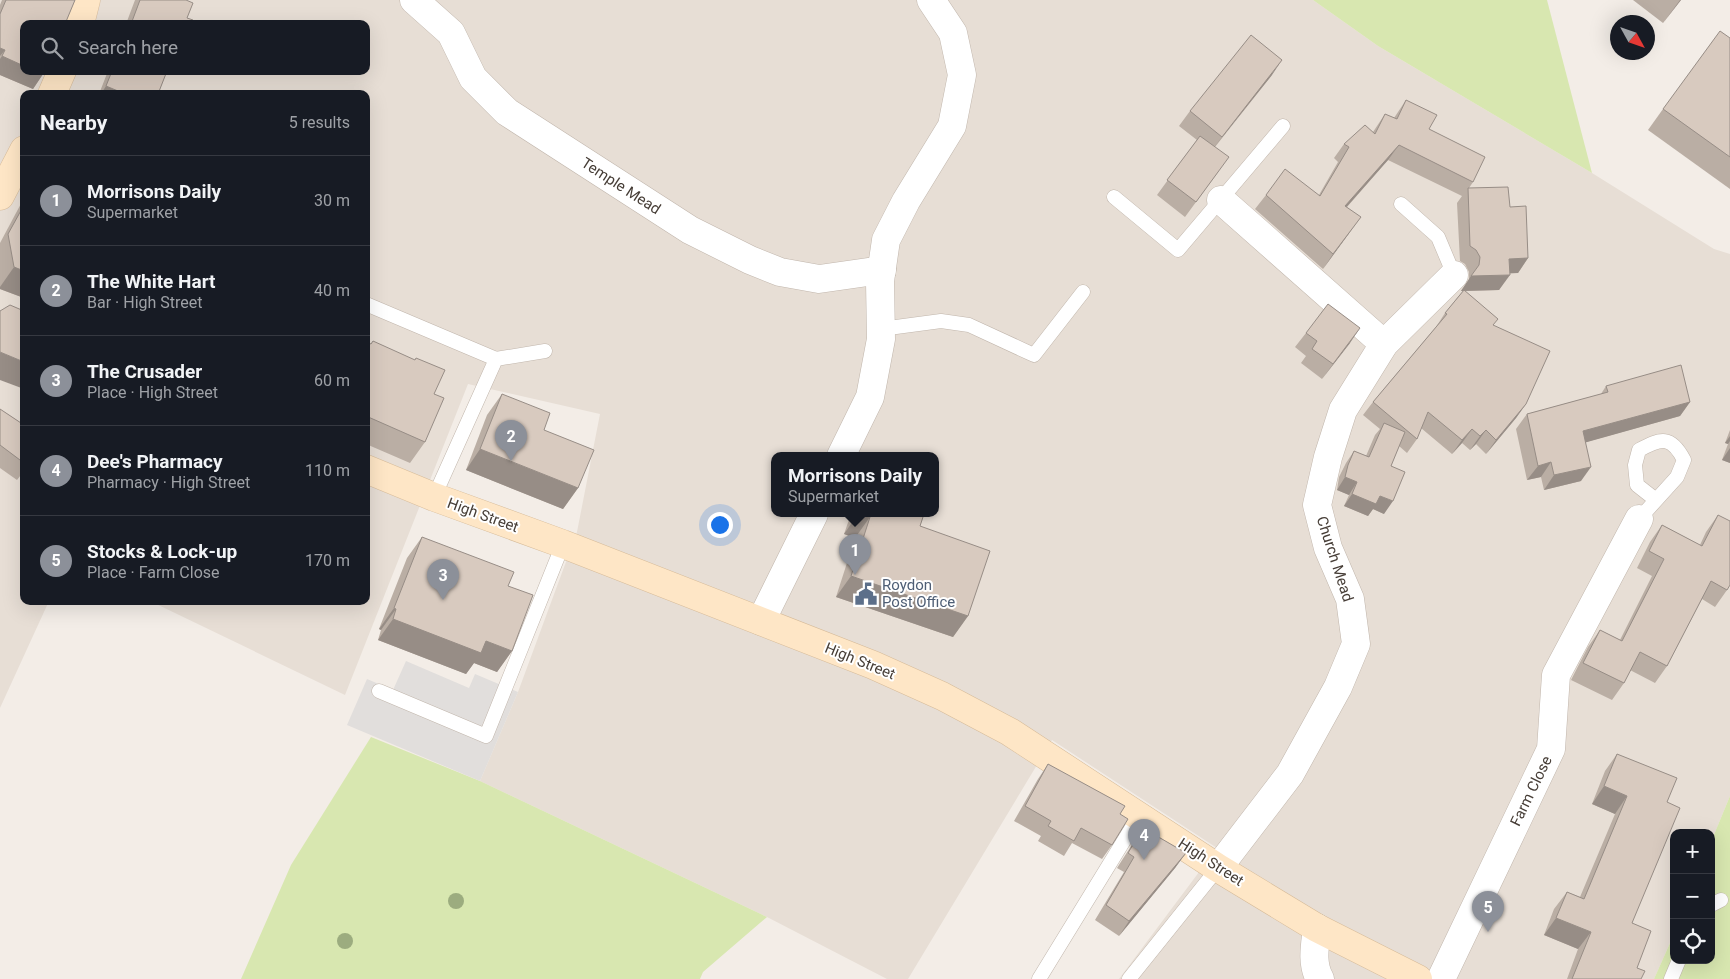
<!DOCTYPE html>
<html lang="en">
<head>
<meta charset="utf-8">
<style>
	body { margin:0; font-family:Roboto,sans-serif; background:#242831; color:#f1f3f6 }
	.controls { position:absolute; right:15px; bottom:15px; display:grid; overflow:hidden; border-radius:10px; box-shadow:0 5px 20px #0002 }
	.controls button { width:45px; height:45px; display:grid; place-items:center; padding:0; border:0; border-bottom:1px solid #363941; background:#171b24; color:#f1f3f6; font:25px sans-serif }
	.compass { position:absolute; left:1610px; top:15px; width:45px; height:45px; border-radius:50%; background:#171b24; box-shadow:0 5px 20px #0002; rotate:130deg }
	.you { position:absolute; left:719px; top:524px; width:18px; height:18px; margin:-12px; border:4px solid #fff; border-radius:50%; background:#1a73e8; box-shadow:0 0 0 8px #1a73e833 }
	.badge { display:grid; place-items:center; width:32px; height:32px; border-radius:50%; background:#8c9099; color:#fff; font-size:16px; font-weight:700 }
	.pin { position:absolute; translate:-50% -41px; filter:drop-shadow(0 1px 2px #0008) }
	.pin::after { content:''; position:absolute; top:26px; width:18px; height:15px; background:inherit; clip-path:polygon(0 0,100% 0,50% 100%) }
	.popup { position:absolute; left:771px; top:452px; width:168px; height:65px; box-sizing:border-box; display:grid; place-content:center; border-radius:10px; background:#171b24; filter:drop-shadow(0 1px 4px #0005); font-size:16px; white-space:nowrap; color:#9ea1a6 }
	.popup b { font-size:19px; color:#f1f3f6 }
	.popup::after { content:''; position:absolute; left:50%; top:100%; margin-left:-10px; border:10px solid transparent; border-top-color:#171b24 }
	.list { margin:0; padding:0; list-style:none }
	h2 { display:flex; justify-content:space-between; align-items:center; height:65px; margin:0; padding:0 20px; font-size:21px }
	h2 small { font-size:16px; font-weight:400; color:#9ea1a6 }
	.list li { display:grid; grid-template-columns:32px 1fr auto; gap:15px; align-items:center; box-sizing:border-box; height:90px; padding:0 20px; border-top:1px solid #363941 }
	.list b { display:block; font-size:19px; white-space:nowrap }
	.list p { margin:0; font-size:16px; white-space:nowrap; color:#9ea1a6 }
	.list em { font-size:16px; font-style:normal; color:#9ea1a6 }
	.icon { flex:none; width:28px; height:28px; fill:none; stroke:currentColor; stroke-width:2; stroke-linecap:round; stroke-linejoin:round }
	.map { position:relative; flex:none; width:1730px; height:979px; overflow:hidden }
	.search { position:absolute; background:#171b24; box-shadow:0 5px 20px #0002; left:20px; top:20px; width:350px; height:55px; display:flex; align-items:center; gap:12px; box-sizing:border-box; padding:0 18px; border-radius:10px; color:#9ea1a6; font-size:19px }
	.panel { position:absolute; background:#171b24; box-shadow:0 5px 20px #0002; left:20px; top:90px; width:350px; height:515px; border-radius:10px }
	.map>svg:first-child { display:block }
</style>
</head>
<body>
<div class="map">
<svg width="1730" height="979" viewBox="0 0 1730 979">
	<rect width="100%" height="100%" fill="#f3ede7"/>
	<path fill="#e7ded5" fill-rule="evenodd" d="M0,0H1313L1378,46L1592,173L1714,249L1730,254V796L1711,842V833H1674V934L1654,979H1119L1217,848L1052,740L908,979H887L767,917L480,781L518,692L577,532L600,414L468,384L345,695L150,601H366V94H24V601H49L0,708ZM24,24H366V71H24ZM775,456H935V514H775Z"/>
	<g fill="#d8e7b0">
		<path d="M1313,0H1547L1592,173L1378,46Z"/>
		<path d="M371,737L480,781L767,917L703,972L700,979H241L291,865Z"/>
		<path d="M1730,796V979H1654L1674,934V960H1711V842Z"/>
	</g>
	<path fill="#e1dedc" d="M406,661L469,688L475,674L518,692L480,781L347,725L367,679L393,690Z"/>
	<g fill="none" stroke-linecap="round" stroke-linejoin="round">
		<defs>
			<g id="lane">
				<path d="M1114,197L1178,250L1283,126"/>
				<path d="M1401,204L1438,237L1454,275"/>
				<path d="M366,304L496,359"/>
				<path d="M881,329L941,321L969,325L1034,355L1083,292"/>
				<path d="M434,497L496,359L545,351"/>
				<path d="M1639,519L1677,477L1684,460C1671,435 1661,438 1639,450L1635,465L1637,485L1656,500"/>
				<path d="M379,691L486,736L563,544"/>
				<path d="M1711,905L1721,900"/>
				<path d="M1039,979L1139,816"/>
				<path d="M1129,979L1218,868"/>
				<path d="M1671,979L1679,960"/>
			</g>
			<g id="street">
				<path d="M414,0L451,33L473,78L507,112L690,230L750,260L780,272L819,279L882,270"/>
				<path d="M1221,200L1384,344"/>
				<path d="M841,456L870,397L881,339L880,281L886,240L906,201L952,126L962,75L953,33L931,0"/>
				<path d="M761,621L814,514"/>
				<path d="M1218,868L1290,774L1338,687L1356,644L1350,599L1328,548L1317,505L1328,457L1343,410L1384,344L1454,275"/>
				<path d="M1317,928C1315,945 1311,964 1320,979"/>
				<path d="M1441,979L1551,749L1556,675L1639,519"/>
			</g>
			<g id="secondary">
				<path d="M80,24L86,0"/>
				<path d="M52,94L62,71"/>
				<path d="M0,196L24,150"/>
				<path d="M366,469L434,497L563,544L873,665L942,696L1010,732L1218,868L1317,928L1418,979"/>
			</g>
		</defs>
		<use href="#lane" stroke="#c1b6ac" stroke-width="15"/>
		<use href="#street" stroke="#c1b6ac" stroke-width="29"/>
		<use href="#secondary" stroke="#d6bb99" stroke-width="29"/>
		<use href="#lane" stroke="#fff" stroke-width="14"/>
		<use href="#street" stroke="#fff" stroke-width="28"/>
		<use href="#secondary" stroke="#fee6c6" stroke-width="28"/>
	</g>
	<g fill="#9cac7f">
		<circle cx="456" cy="901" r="8"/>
		<circle cx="345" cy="941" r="8"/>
	</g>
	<g fill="#baaea4">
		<path d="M2,0H75L43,74L33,89L0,75V5Z"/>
		<path d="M135,0H186L187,18L191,24H126Z"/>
		<path d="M1633,0H1681L1663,23Z"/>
		<path d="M1730,38V189L1648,130L1663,109Z"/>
		<path d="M108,71H170L168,74L166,73L158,94H99Z"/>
		<path d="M1272,75L1215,147L1218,172L1185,217L1157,195L1197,140L1179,126L1190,111Z"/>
		<path d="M1406,100L1429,129L1473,182L1469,188L1510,207L1528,258L1518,273H1510L1499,290L1465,291L1493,326L1526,404L1516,418L1486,454L1476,444L1470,450L1462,443L1452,454L1421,428L1417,439L1407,453L1399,446L1391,466L1384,514L1373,509L1368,516L1344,506L1349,495L1337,490L1339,477L1346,463L1354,451L1366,456L1375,435L1380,429L1363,415L1373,402L1436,327L1445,313L1463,291H1461L1469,280V272L1465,264L1460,261L1457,203L1462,196L1388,160L1347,207L1350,232L1323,269L1255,209L1266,195H1319L1338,162L1334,158L1344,144L1373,132L1385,114L1394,118Z"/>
		<path d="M24,198V298L0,289V243Z"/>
		<path d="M1306,333L1350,343L1322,379L1301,363L1306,356L1295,347Z"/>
		<path d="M373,341L434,394L425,442L410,463L366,444V342L371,344Z"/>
		<path d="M1606,386L1690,402L1680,416L1586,442L1581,481L1544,490L1541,477L1527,480L1516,429L1527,414L1601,394Z"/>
		<path d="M502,394L578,488L563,509L466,470L487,415Z"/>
		<path d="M0,409L24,425V471L17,480L0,468Z"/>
		<path d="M1730,430V463L1722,460L1728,444L1725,443Z"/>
		<path d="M851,514H924L920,526L968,616L953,637L836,597L855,538L844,534Z"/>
		<path d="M1718,515L1727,590L1715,607L1702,599L1667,666L1655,683L1630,670L1624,683L1612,700L1571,680L1588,647L1600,630L1620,640L1652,576L1637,568L1650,542L1662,525L1700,545L1706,532Z"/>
		<path d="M422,537L508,586L512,651L497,672L474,663L466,674L378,640L381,630L379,629L407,558Z"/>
		<path d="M1617,754L1667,802L1632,923L1637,968L1641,979H1567L1578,949L1544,935L1554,909L1567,892L1580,897L1615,814L1592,804L1605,771Z"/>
		<path d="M1048,764L1120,814L1112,845L1102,859L1072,843L1064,856L1038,841L1041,836L1014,821L1038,779Z"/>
		<path d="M1143,828L1186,853L1175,868L1119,936L1095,920L1124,872L1117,868L1133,843Z"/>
	</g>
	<g fill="#978d86">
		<path d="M1680,0H1681L1663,23Z"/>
		<path d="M0,48L5,50L0,56Z"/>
		<path d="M2,56L24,66V71H36L43,74L33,89L0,75V59Z"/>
		<path d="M1282,60L1272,75L1211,151L1222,137Z"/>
		<path d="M106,86L118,91L116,94H101Z"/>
		<path d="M1399,145L1388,160L1335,220L1345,206Z"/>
		<path d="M1361,217L1350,232L1323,269L1333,254Z"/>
		<path d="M1528,258L1518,273L1498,274L1509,259Z"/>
		<path d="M14,267L24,271V298L0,289V287Z"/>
		<path d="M1510,275L1499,290L1461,291L1471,276Z"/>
		<path d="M1360,328L1350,343L1322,379L1333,364Z"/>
		<path d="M0,352L24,362V389L0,380Z"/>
		<path d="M1690,402L1680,416L1573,446L1583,431Z"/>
		<path d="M1526,404L1516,418L1486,454L1496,440Z"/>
		<path d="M1472,429L1462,443L1452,454L1462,440Z"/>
		<path d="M1486,430L1476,444L1470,450L1480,436Z"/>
		<path d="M1730,436V441L1728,444L1725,443Z"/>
		<path d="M1730,448V463L1722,460Z"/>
		<path d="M480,449L578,488L563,509L466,470Z"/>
		<path d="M1551,462L1541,477L1527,480L1538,466Z"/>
		<path d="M1591,467L1581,481L1544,490L1554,475Z"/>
		<path d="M1345,477L1357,482L1349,495L1337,490Z"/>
		<path d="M1352,494L1380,496L1393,501L1384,514L1373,509L1368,516L1344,506Z"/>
		<path d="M858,514H862L870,517L855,538L844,534Z"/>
		<path d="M851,576L968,616L953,637L836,597Z"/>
		<path d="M394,608L396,609L381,630L379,629Z"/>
		<path d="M393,619L486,641L512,651L497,672L474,663L466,674L378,640Z"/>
		<path d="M1604,786L1627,796L1615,814L1592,804Z"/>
		<path d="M1186,853L1175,868L1119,936L1129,921Z"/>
		<path d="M1556,918L1591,932L1578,949L1544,935Z"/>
	</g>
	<g fill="#d8cabf" stroke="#978d86">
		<path d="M6,0H75L65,24H24V66L2,56L5,50L0,48V14Z"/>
		<path d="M140,0H186L193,3L187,18L193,20L191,24H131Z"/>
		<path d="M1720,31L1730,38V157L1663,109Z"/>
		<path d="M1251,35L1282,60L1222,137L1190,111Z"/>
		<path d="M36,71H45L43,74Z"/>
		<path d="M112,71H167L158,94H117L118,91L106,86Z"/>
		<path d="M1406,100L1437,115L1429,129L1485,157L1473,182L1399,145L1345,206L1361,217L1333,254L1266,195L1285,169L1320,196L1349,147L1344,144L1365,125L1375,134L1385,114L1397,119Z"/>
		<path d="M1200,136L1229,157L1196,202L1167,180Z"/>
		<path d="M1508,187L1510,207L1526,206L1528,258L1509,259L1510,275L1471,276L1479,265L1480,257L1476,250L1470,246L1468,188Z"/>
		<path d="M24,205V271L14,267L8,234Z"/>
		<path d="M1464,290L1498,319L1493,325L1550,351L1526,404L1496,440L1486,430L1480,436L1472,429L1462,440L1428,412L1417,439L1373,402L1447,314L1445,313Z"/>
		<path d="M1328,304L1360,328L1333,364L1312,349L1317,341L1306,333Z"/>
		<path d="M10,305L24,311V362L0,352V311Z"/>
		<path d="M373,341L415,360L416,358L445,370L434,394L444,398L425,442L366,416V342L371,344Z"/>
		<path d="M1681,365L1690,402L1583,431L1591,467L1554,475L1551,462L1538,466L1527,414L1608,392L1606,386Z"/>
		<path d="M502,394L550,413L544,430L594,450L578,488L480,449Z"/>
		<path d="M0,409L24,425V463L0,445Z"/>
		<path d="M1384,423L1405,432L1391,466L1405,472L1393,501L1380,496L1376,504L1352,494L1357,482L1345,477L1348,465L1354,451L1369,457Z"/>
		<path d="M862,514H924L920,526L990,551L968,616L851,576L870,517Z"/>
		<path d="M1718,515L1730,521V585L1727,590L1711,581L1667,666L1640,652L1624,683L1583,663L1600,630L1622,641L1664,559L1649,551L1662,525L1702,546Z"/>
		<path d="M422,537L514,572L508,586L533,595L512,651L486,641L481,653L393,619L396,609L394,608Z"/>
		<path d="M1617,754L1677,778L1667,802L1680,808L1632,923L1651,931L1637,968L1645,971L1641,979H1572L1591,932L1556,918L1567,892L1584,899L1627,796L1604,786Z"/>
		<path d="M1048,764L1125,806L1120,814L1128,819L1112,845L1081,828L1074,841L1048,826L1051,821L1025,806Z"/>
		<path d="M1143,828L1186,853L1129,921L1106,905L1134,857L1128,853Z"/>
	</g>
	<defs>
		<symbol id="civic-bare" viewBox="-9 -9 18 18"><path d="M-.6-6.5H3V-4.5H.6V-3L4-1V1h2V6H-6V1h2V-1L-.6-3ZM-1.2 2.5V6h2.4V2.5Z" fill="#5c6f8a" stroke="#fff" stroke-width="2.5" paint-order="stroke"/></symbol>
	</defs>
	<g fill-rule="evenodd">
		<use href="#civic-bare" x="850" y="578" width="32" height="32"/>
	</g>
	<g text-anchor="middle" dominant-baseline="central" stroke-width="4" stroke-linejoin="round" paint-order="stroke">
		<g font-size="15" fill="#463d36" stroke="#fff">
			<text transform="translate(621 186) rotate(33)">Temple Mead</text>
			<text transform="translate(483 515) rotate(20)">High Street</text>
			<text transform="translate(1335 559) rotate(72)">Church Mead</text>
			<text transform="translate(860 661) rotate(22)">High Street</text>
			<text transform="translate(1531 791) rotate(-64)">Farm Close</text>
			<text transform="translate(1211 862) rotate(33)">High Street</text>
		</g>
		<g font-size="15" fill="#4e5e75" stroke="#fff" text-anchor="start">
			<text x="882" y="585">Roydon<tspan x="882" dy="17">Post Office</tspan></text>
		</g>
	</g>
</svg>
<div class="controls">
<button>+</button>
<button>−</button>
<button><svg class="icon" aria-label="locate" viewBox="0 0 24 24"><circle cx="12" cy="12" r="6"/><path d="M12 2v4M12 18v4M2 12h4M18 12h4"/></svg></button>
</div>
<svg class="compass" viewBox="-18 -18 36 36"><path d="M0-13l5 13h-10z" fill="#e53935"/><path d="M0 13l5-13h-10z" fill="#9ea1a6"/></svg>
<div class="you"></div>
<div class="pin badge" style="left:855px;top:575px">1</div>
<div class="popup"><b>Morrisons Daily</b>Supermarket</div>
<div class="pin badge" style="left:511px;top:461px">2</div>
<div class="pin badge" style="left:443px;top:600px">3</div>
<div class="pin badge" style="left:1144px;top:860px">4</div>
<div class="pin badge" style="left:1488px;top:932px">5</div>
<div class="search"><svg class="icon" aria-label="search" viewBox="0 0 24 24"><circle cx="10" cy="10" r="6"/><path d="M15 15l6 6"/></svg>Search here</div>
<section class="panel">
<h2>Nearby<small>5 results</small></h2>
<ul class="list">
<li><span class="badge">1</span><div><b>Morrisons Daily</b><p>Supermarket</p></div><em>30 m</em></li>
<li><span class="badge">2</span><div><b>The White Hart</b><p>Bar · High Street</p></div><em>40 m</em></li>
<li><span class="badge">3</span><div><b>The Crusader</b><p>Place · High Street</p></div><em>60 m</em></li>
<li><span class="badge">4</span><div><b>Dee's Pharmacy</b><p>Pharmacy · High Street</p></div><em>110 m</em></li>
<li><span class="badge">5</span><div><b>Stocks &amp; Lock-up</b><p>Place · Farm Close</p></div><em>170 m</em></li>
</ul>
</section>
</div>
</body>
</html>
